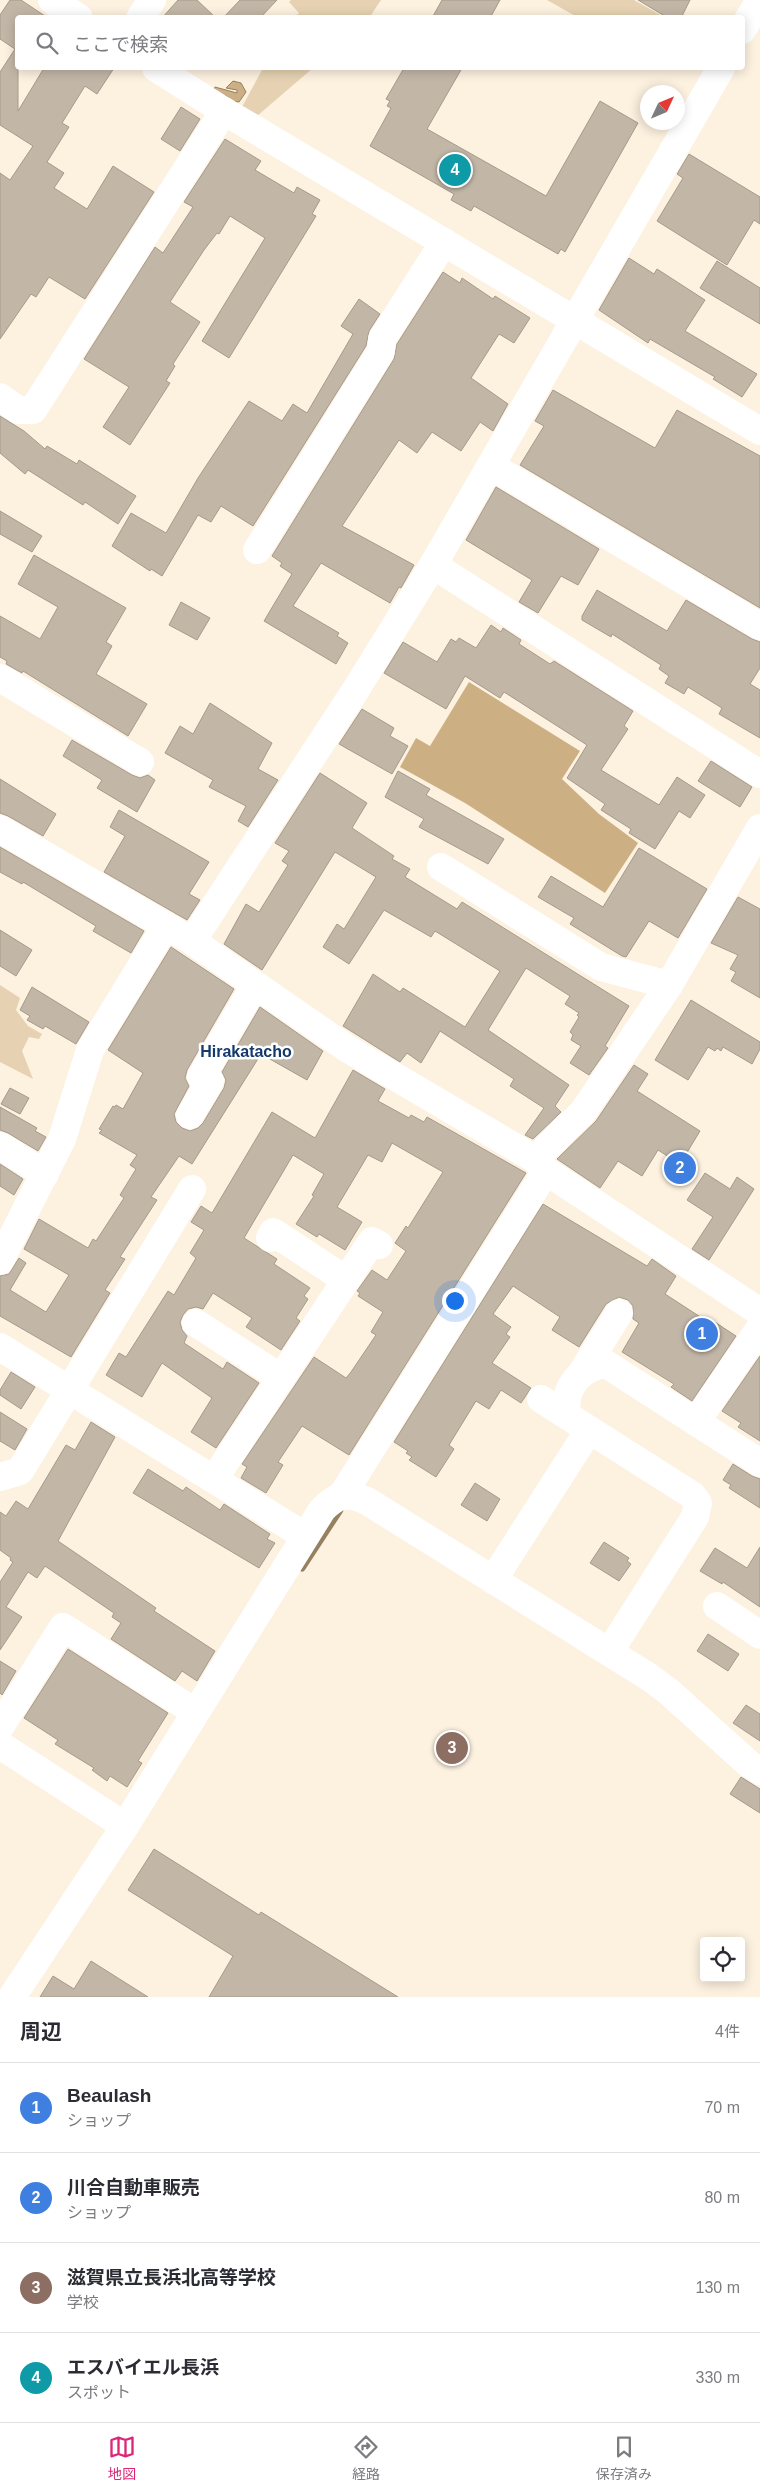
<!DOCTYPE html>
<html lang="ja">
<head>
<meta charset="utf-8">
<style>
	body { margin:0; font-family:Helvetica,"Noto Sans JP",sans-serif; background:#f7f7f7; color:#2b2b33 }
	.controls { position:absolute; right:15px; bottom:15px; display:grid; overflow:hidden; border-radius:5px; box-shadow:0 2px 12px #0003 }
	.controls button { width:45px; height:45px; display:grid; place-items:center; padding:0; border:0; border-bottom:1px solid #e1e1e2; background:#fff; color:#2b2b33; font:25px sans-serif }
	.compass { position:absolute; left:640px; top:85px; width:45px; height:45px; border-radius:50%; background:#fff; box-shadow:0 2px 12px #0003; rotate:46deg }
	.you { position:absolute; left:454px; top:1300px; width:18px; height:18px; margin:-12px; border:4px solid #fff; border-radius:50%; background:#1a73e8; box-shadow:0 0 0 8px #1a73e833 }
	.badge { display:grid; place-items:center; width:32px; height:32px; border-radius:50%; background:#db2777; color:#fff; font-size:16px; font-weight:700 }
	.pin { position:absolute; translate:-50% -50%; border:2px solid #fff; box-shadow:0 1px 5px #0006 }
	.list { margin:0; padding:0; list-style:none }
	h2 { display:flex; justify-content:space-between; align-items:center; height:65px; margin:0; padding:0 20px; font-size:21px }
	h2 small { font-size:16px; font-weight:400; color:#7c7c81 }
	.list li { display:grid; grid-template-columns:32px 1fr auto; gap:15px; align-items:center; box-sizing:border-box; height:90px; padding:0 20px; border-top:1px solid #e1e1e2 }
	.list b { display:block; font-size:19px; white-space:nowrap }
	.list p { margin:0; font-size:16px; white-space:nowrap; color:#7c7c81 }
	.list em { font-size:16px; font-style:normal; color:#7c7c81 }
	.icon { flex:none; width:28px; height:28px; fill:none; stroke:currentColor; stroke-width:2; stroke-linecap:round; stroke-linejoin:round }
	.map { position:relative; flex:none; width:760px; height:1997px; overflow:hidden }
	.search { position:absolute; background:#fff; box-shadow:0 2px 12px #0003; left:15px; right:15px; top:15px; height:55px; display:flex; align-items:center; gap:12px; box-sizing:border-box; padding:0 18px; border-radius:5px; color:#7c7c81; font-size:19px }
	.sheet { height:425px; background:#fff }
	nav { display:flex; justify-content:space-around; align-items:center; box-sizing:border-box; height:70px; border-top:1px solid #e1e1e2; background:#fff; font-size:14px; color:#7c7c81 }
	nav a { display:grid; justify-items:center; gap:2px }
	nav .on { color:#db2777 }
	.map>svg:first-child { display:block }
</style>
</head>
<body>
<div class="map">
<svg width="760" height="1997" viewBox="0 0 760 1997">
	<rect width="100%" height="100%" fill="#fdf1e0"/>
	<g fill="#e6d2b3">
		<path d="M291,0H381L369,18L295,17L299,13L289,2Z"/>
		<path d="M547,0H634L664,17H577Z"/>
		<path d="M263,68H313L257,116L242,107Z"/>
		<path d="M0,985L20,998L16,1010L28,1026L42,1034L39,1039L29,1037L22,1051L33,1079L0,1062Z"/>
	</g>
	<path fill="#ccb084" d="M469,682L580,751L562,779L599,814L638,843L605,893L465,803L400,767L416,738L430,746Z"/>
	<path fill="#ccaf84" stroke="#968060" d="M233,81L241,83L246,92L239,102L231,101L228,97L214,90L215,87L237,93V90L226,88Z"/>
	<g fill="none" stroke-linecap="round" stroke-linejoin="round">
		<path stroke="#968060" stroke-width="7" d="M302,1568L340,1510"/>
	</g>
	<g fill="#c2b7a7" stroke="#a59a8b">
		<path d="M10,0H21L48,18H18V111L44,68H114L97,94L85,86L62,123L69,127L47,162L64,173L54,188L87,209L113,166L154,192L85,299L49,277L36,297L31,294L0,339V173L10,180L33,146L0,125V72L15,49L0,39V15Z"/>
		<path d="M178,0H197L216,18H162Z"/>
		<path d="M240,0H277L260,18H223Z"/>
		<path d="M442,0H500L490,18H432Z"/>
		<path d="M638,0H690L681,18H668Z"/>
		<path d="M404,68H462L427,129L546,196L600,101L638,123L565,252L561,249L558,254L474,206L471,211L451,200L454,194L370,146L391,108L387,106L390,101L386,99Z"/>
		<path d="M181,107L200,119L180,151L161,139Z"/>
		<path d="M225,139L261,161L255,170L294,193L297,187L320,200L312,214L316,216L229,358L202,341L265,238L230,216L219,234L217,233L204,250L170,302L200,322L173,364L175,366L166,381L170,383L130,445L103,427L129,387L84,359L155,247L163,253L193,207L184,202Z"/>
		<path d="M689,154L760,197V224L754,220L727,265L657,221L683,178L677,174Z"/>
		<path d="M629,258L654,274L657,269L705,300L685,331L757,374L742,397L713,379L715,377L650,339L648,343L599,310Z"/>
		<path d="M717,261L760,288V324L700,288Z"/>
		<path d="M443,272L460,283L462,278L493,299L495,296L530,318L514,343L499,334L471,378L508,404L493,431L480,422L461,451L432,432L417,453L399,440L342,526L414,565L401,588L399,587L390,603L321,563L293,606L339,633L337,636L348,643L336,664L264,621L292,574L280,566L282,563L272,556L394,359L397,344Z"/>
		<path d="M359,299L380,314L369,331L366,346L253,526L221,506L211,522L198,515L162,576L151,569L150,571L112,546L131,513L166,533L198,478L249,401L282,421L293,404L307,413L353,334L341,326Z"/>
		<path d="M553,390L655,448L677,410L760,456V608L520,465L544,426L535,421Z"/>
		<path d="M0,416L24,431L45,449L47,446L77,464L79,460L136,496L118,524L85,502L83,505L28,470L25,474L0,453Z"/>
		<path d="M496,487L599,549L578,585L561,576L538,613L519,602L532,580L466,540Z"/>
		<path d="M0,511L42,536L32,552L0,534Z"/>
		<path d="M34,555L126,608L106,642L112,646L96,674L147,704L128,736L23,671L22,673L6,664L7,661L0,657V616L40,639L58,607L18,584Z"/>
		<path d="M597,590L667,631L686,600L752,639L760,642V668L750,684L760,690V738L719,714L722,708L688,687L684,694L665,683L669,676L659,669L661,665L612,634L611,637L582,620V616Z"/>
		<path d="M181,602L210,618L197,640L169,625Z"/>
		<path d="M491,625L501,632L503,628L521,640L519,644L550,664L554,661L633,711L624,726L628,729L601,770L659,805L677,777L705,795L690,818L679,811L655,849L629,833L631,829L601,810L605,804L567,778L587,745L504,692L500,698L465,676L446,709L384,673L403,642L437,662L451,639L456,642L459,638L476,648Z"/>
		<path d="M210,703L272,743L258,769L278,780L248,827L238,821L246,806L209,787L213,780L165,753L180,726L193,734Z"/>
		<path d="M362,709L394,728L390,736L408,746L392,774L339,744Z"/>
		<path d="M72,740L132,775L140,778L148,775L155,780L137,812L97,788L102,780L63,756Z"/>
		<path d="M711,761L752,787L740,807L698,781Z"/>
		<path d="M398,771L430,789L426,795L504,839L488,864L419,827L424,819L385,797Z"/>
		<path d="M320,773L367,803L352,828L394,856L392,859L410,869L405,877L457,909L462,902L629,1006L605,1046L608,1048L589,1075L570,1063L581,1046L571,1040L573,1035L570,1032L579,1017L577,1015L579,1013L565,1004L570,996L526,968L488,1030L569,1085L555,1106L561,1112L533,1139L525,1135L544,1108L510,1086L514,1079L440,1031L421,1063L407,1053L400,1062L343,1026L373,974L400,992L403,988L465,1027L500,971L435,931L431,937L384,910L349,964L323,947L337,924L344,929L376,877L335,852L262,970L224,944L246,904L259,912L288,865L282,861L289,851L275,843Z"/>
		<path d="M0,779L56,814L43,836L8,816L0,813Z"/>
		<path d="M119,810L209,862L189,894L200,900L187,920L104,872L125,836L110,827Z"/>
		<path d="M0,847L144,931L131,953L93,931L96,926L23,882L22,884L0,872Z"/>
		<path d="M639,848L707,889L678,938L649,921L626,957L622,956L570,924L574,918L538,897L551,876L603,907Z"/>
		<path d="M738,897L760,909V998L731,981L736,972L730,969L738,955L711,943Z"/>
		<path d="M0,930L32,950L16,976L0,966Z"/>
		<path d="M171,947L234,989L187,1070L185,1078L189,1086L174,1114L176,1122L182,1128L190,1131L198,1128L203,1123L224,1088L226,1080L222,1072L260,1007L323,1051L307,1080L261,1054L192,1164L179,1156L151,1197L157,1200L120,1257L125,1259L105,1290L110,1293L71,1357L0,1316V1276L9,1274L19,1258L26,1263L10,1290L46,1312L69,1275L24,1249L39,1219L88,1248L93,1239L96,1241L124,1198L120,1195L136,1169L130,1165L137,1155L99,1133L102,1130L99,1129L113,1106L115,1107L116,1105L123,1109L143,1073L108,1050Z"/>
		<path d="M32,987L89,1022L76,1044L45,1026L43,1029L27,1020L30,1016L20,1010Z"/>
		<path d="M691,1000L760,1042V1049L752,1064L723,1047L721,1051L717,1048L715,1051L708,1047L688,1080L655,1060Z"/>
		<path d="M634,1065L648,1074L637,1091L700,1131L680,1164L658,1150L642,1176L618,1161L600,1188L557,1159L596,1121Z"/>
		<path d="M353,1070L385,1089L378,1101L409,1118L411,1115L424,1122L427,1117L526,1173L349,1455L302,1426L278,1462L283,1465L266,1493L241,1478L247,1467L242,1464L314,1357L346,1378L351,1372L376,1335L371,1332L383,1312L358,1296L360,1293L357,1291L372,1270L387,1280L406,1251L395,1243L406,1226L408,1228L443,1172L392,1143L382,1162L368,1155L337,1207L362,1222L345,1250L319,1234L317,1237L296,1224L314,1196L312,1195L324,1174L293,1155L244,1238L277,1259L274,1264L310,1288L304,1296L308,1299L296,1318L300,1321L281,1350L246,1327L252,1318L213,1293L203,1309L196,1307L188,1309L183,1315L180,1322L182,1330L187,1336L184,1343L223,1369L227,1362L259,1383L216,1448L191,1432L212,1398L162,1363L142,1397L106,1375L119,1353L126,1357L168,1291L174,1295L196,1258L190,1253L204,1230L191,1222L201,1206L212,1213L272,1112L315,1138Z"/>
		<path d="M10,1088L29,1098L20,1114L1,1104Z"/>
		<path d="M0,1107L37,1128L35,1131L46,1137L38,1151L8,1133L0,1130Z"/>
		<path d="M0,1164L23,1179L14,1195L0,1186Z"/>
		<path d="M705,1173L730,1189L737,1177L754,1189L709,1260L692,1249L713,1217L687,1200Z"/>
		<path d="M543,1204L647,1266L652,1259L676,1276L665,1294L705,1320L707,1317L736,1336L692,1401L671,1387L674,1384L622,1352L639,1323L633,1319V1306L628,1300L619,1297L606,1304L579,1347L552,1330L560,1317L513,1286L493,1314L511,1327L506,1334L510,1337L492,1363L531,1388L521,1403L501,1390L489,1409L476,1401L449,1445L454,1449L436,1477L409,1460L412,1457L406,1453L408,1451L394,1442Z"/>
		<path d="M760,1356V1441L738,1427L741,1423L722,1411Z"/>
		<path d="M11,1372L35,1387L21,1409L0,1395V1390Z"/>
		<path d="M0,1412L27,1429L15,1450L0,1441Z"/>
		<path d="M91,1422L115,1437L58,1541L156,1608L154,1611L215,1651L197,1681L182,1671L175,1681L111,1639L121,1623L112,1617L114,1613L45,1566L37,1578L28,1572L6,1607L22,1617L0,1650V1582L13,1562L10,1560L11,1558L0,1550V1512L6,1516L16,1501L28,1509L66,1445L75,1450Z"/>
		<path d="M733,1464L752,1476L760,1479V1508L729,1488L731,1485L723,1480Z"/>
		<path d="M148,1469L183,1491L186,1487L220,1510L224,1504L270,1534L267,1539L275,1543L259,1568L133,1493Z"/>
		<path d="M475,1483L500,1499L487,1521L461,1505Z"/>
		<path d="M604,1542L629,1558L627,1561L631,1564L619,1581L590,1563Z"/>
		<path d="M760,1547V1607L723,1582L722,1584L700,1571L715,1548L747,1568Z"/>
		<path d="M708,1634L739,1654L728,1671L697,1651Z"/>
		<path d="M68,1649L168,1713L138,1761L142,1763L127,1787L110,1776L107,1781L92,1770L94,1768L55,1744L58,1740L24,1718Z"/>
		<path d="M0,1661L16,1671L2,1695L0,1693Z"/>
		<path d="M746,1705L760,1714V1741L733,1723Z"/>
		<path d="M741,1777L760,1789V1813L730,1794Z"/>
		<path d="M154,1849L259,1915L261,1912L398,1997H209L233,1956L128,1890Z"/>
		<path d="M91,1961L148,1997H40L53,1976L74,1989Z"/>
	</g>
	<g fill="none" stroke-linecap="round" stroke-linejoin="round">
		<g stroke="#fff" stroke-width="28">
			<path d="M52,0L79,18"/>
			<path d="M140,18L152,0"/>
			<path d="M742,30L760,0"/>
			<path d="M156,68L224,111L760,431"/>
			<path d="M0,397L18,410H33L224,111"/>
			<path d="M491,466L760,626"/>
			<path d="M257,550L381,351L382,339L444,242"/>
			<path d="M433,565L760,774"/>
			<path d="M0,678L140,762"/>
			<path d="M0,829L192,941L348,1049L535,1159L546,1171L760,1312"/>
			<path d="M441,867L601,967L669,985"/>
			<path d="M192,941L355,691L433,565L721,68"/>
			<path d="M190,1115L210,1081L201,1077L255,985"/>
			<path d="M0,1146L45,1174"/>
			<path d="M535,1159L583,1112L669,985L760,828"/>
			<path d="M270,1238L273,1232L346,1280"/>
			<path d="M0,1261L62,1139L90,1050L165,927"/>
			<path d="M196,1323L281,1378"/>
			<path d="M0,1347L305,1536"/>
			<path d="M581,1374L619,1313"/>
			<path d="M541,1399L692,1495L698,1503L695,1517L610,1651"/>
			<path d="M567,1415C563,1388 579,1368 606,1364L760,1463"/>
			<path d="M696,1422L760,1328"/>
			<path d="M0,1477L20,1471L192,1189"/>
			<path d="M214,1479L372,1241L379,1245"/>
			<path d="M343,1494L546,1171"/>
			<path d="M493,1580L589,1430"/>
			<path d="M717,1606L760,1635"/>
			<path d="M0,1727L63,1627L195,1712"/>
			<path d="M0,1745L125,1826L322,1510C337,1494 348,1492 367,1501L649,1677L668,1691L749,1764L760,1771"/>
			<path d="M12,1997L125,1826"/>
		</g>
	</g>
	<g text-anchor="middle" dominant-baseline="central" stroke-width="5" stroke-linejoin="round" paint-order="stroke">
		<g font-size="16" font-weight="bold" fill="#14396d" stroke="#fff">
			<text x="246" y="1051">Hirakatacho</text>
		</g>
	</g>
</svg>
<div class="controls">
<button><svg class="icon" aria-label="locate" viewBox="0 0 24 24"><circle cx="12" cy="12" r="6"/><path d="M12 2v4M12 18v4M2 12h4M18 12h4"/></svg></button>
</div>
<svg class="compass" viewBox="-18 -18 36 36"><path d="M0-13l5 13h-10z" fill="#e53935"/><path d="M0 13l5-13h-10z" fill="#7c7c81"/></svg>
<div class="you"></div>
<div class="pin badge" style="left:702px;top:1334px;background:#3f7fe0">1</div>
<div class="pin badge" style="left:680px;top:1168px;background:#3f7fe0">2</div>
<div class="pin badge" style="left:452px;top:1748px;background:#8d6e63">3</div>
<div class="pin badge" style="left:455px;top:170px;background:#0f9aa8">4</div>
<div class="search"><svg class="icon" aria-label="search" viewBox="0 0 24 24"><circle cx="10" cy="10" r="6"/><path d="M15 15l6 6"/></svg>ここで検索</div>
</div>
<section class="sheet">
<h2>周辺<small>4件</small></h2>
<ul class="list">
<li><span class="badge" style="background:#3f7fe0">1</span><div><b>Beaulash</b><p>ショップ</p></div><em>70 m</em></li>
<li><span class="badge" style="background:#3f7fe0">2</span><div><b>川合自動車販売</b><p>ショップ</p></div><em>80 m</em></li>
<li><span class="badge" style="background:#8d6e63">3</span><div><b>滋賀県立長浜北高等学校</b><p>学校</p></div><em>130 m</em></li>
<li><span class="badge" style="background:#0f9aa8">4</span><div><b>エスバイエル長浜</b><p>スポット</p></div><em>330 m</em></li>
</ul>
</section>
<nav>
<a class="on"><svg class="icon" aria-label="map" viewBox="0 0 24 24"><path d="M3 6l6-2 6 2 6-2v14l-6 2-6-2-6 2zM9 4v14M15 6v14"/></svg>地図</a>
<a><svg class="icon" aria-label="directions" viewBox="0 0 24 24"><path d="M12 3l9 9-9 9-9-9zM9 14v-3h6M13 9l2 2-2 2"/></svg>経路</a>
<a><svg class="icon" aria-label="saved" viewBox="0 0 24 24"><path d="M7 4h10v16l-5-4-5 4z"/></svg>保存済み</a>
</nav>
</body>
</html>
